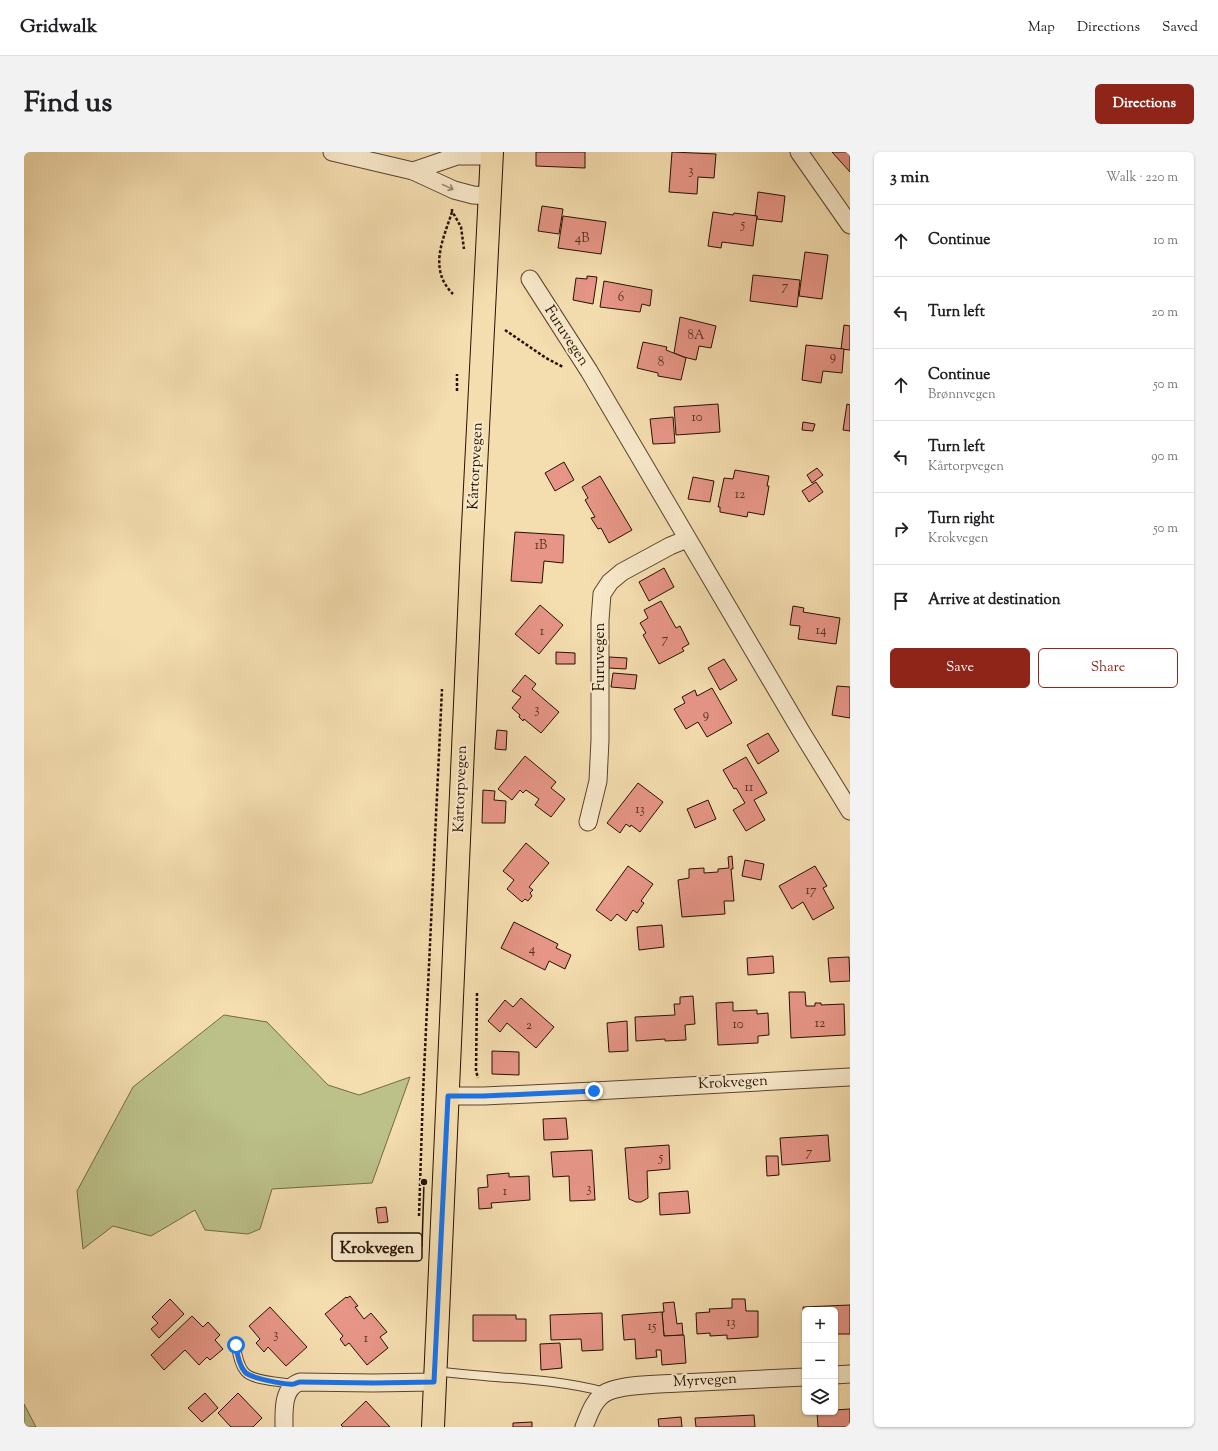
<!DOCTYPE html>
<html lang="en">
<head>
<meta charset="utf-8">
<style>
	body { margin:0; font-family:"Sorts Mill Goudy",serif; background:#f2f2f2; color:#202124 }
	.controls { position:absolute; right:12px; bottom:12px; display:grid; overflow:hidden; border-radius:6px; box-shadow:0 1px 3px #0004 }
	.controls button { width:36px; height:36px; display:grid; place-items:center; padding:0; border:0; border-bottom:1px solid #e0e0e0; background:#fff; color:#202124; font:20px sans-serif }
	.stop { position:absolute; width:12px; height:12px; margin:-9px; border:3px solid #1a73e8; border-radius:50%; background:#fff }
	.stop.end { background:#1a73e8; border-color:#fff; box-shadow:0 1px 4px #0008 }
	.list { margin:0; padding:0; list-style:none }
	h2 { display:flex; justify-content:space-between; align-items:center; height:52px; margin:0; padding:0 16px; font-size:17px }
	h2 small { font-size:13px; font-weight:400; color:#757577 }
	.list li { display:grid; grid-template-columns:26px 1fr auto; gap:12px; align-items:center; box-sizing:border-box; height:72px; padding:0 16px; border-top:1px solid #e0e0e0 }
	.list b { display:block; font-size:15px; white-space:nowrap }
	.list p { margin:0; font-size:13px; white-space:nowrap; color:#757577 }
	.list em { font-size:13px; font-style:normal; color:#757577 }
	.actions { display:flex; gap:8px; padding:12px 16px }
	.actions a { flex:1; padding:9px 0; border:1px solid #8f2418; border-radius:6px; text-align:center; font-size:14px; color:#8f2418 }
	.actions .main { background:#8f2418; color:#fff }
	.icon { flex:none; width:22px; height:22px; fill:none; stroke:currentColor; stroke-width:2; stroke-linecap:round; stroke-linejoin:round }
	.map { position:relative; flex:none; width:826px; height:1275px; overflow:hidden; border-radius:6px }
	header { display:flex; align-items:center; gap:24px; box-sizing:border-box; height:56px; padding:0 20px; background:#fff; border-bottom:1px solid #e0e0e0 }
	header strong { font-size:19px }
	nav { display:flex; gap:22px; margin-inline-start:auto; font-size:14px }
	.intro { display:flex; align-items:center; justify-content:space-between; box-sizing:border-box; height:96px; padding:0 24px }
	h1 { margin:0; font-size:28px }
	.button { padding:10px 18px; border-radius:6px; background:#8f2418; color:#fff; font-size:14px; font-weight:700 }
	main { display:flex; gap:24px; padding:0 24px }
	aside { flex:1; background:#fff; border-radius:6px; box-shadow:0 1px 3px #0004 }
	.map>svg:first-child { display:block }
</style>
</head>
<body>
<header>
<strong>Gridwalk</strong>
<nav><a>Map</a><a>Directions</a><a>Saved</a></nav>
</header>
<div class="intro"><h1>Find us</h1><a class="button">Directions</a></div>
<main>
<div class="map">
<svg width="826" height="1275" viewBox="0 0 826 1275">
	<rect width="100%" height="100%" fill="#f4ddaf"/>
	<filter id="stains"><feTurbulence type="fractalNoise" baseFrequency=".005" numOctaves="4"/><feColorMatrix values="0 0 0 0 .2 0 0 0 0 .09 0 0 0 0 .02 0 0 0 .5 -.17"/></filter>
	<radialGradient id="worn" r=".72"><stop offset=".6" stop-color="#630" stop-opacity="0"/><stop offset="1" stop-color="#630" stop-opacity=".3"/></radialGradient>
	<g fill="#bcc18a" stroke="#716945">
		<path d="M200,863L243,870L304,933L335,943L386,925L348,1031L248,1037L236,1077L224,1082L181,1078L171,1058L127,1084L89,1074L59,1097L53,1039L109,935Z"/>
		<path d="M0,1252L12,1275H0Z"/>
	</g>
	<g fill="#e69586" stroke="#261100">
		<path d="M512,0H561V16L512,14Z"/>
		<path d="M648,0L692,2L690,26L674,25L673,42L645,40Z"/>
		<path d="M808,0H826V20Z"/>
		<path d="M734,40L761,44L758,70L733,67V64H731Z"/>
		<path d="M518,54L539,57L535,82L514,79Z"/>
		<path d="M689,60L709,63L710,61L733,64L729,94L698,90L697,96L684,94Z"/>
		<path d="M539,64L582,70L577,102L534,96Z"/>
		<path d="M781,100L804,103L798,147L775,144Z"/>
		<path d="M729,123L776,128L773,155L726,149Z"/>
		<path d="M563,124L573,125L569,152L549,148L552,126L563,127Z"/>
		<path d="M580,129L628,138L626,154L618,152L616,160L576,155Z"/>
		<path d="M656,165L692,174L687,196L675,194L672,208L660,205L650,201Z"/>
		<path d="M820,173L826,174V198L817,197Z"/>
		<path d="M619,190L643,195L642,198L662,206L657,228L634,224V221L613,216Z"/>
		<path d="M782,193L820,197L818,221L799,219L797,231L778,228Z"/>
		<path d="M694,252L696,280L652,283L650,255Z"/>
		<path d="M823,252L826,253V279L819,278Z"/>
		<path d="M649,265L651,291L629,292L626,267Z"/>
		<path d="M779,270L791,272L789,279L778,278Z"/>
		<path d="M540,310L550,328L531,339L521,321Z"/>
		<path d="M793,316L799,323L788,331L783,323Z"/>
		<path d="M711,318L745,324L743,334H745L740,363L724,360L723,365L696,360V355H694L700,326L709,327Z"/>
		<path d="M576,324L608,378L585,391L577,376L574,377L567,366L571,365L561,348L564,346L558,335Z"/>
		<path d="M669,325L690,329L686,350L664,347Z"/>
		<path d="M792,330L799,340L785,350L778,339Z"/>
		<path d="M491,380L540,383L539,411L520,409L518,431L487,429Z"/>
		<path d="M640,416L650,435L625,449L615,430Z"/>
		<path d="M637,449L652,476L656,474L665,492L658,496L660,499L635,512L619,483L622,481L616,471L624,466L620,458Z"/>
		<path d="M516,453L539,473L515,502L491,482Z"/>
		<path d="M769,454L780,456L779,460L816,466L812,492L774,487L776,474L766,473Z"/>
		<path d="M532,500L551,501V512H532Z"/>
		<path d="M585,505L603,506L602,517L585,516Z"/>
		<path d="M700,507L713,528L696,538L684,516Z"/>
		<path d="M589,521L613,523L611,537L587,535Z"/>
		<path d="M501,523L512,532L508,537L535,560L517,581L500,567L499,569L495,565L496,563L488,556L497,545L488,539Z"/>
		<path d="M813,534L826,535V566L808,563Z"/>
		<path d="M688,536L708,571L683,585L674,570L662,577L650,557L661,551L658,545L671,538L673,544Z"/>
		<path d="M473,578L483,579L482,598L471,597Z"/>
		<path d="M744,581L755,599L734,612L723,593Z"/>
		<path d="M501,604L532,630L527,636L541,647L527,665L511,653L515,647L502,638L499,641L496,638L488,648L474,637Z"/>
		<path d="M722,605L743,641L730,648L741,668L722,679L709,658L721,651L712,636L710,637L699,618Z"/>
		<path d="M614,631L639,650L616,680L607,673L606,675L602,672L596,681L583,671Z"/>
		<path d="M459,638L471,639L470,648L482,649L481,671H458Z"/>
		<path d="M684,648L692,667L671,676L663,657Z"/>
		<path d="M502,691L525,711L505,735L509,738L506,741L508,744L504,749L501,747L498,750L483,737L490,728L479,719Z"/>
		<path d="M708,704L709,717H707L710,749H700L701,762L658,765L654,728L665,726V717L680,716V721L694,720V717L705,716L704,705Z"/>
		<path d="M721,708L740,712L737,728L718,724Z"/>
		<path d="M604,714L629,732L617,749L620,751L613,761L609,758L602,769L593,762L587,769L572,758Z"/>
		<path d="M791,714L803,734L799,736L810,756L789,768L779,750L768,757L755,734Z"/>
		<path d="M490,770L534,792L532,796L547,803L541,817L525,809L521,818L477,796Z"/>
		<path d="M638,773L640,795L615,798L613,775Z"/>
		<path d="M749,804L750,821L724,823L723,806Z"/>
		<path d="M825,805L826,829L806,830L804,806Z"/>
		<path d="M765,840H781L782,854H791V851H797V853L820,852L821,883L767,886Z"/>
		<path d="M669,844L671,872L661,873L662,888L641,889V887L612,889L611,865L651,863L650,852H656V845Z"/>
		<path d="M497,846L530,875L512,896L483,871L476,880L464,869L481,848L489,855Z"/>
		<path d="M709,850V859L733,858V862L744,861L745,883L734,884V891L694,893L692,851Z"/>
		<path d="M603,869L604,899L585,900L583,871Z"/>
		<path d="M468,899L495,900V923L468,922Z"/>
		<path d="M542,966L544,987L520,988L519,967Z"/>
		<path d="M804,983L806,1009L758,1013L756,986Z"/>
		<path d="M645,993L646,1017L623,1019L624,1046L617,1050H612L605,1047L601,996Z"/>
		<path d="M568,998L571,1048L546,1049L545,1024L529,1025L527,1000Z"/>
		<path d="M742,1004H754L755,1023L743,1024Z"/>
		<path d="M485,1021V1025L505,1024L506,1048L467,1051L468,1056L455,1057L454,1036L464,1035L463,1023Z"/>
		<path d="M664,1039L666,1061L636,1063L635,1041Z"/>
		<path d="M362,1055L364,1070L354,1071L352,1056Z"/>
		<path d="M326,1144L334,1154L331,1155L340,1167L347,1161L363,1180L356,1185L364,1196L343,1213L325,1191L321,1194L316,1187L319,1184L301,1162L322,1145L323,1146Z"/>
		<path d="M146,1147L160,1162L135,1186L127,1177L134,1171L128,1165Z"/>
		<path d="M708,1147H721L722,1159H734V1185L703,1187V1183L686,1184V1181L673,1182L672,1161L686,1160L685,1157L708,1156Z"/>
		<path d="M650,1150L653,1172L658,1171L659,1183L640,1184L638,1160H640L639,1151Z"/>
		<path d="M826,1153V1182H811V1158H781L780,1184L779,1155Z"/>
		<path d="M246,1155L283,1195L262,1214L244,1195L240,1200L232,1191L236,1187L225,1174Z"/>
		<path d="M638,1160L640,1184L660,1183L662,1211L638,1213L637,1198H632L633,1205L612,1207L611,1187L600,1188L598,1163Z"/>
		<path d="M578,1161L579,1198L558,1199L557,1187L527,1188L526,1163Z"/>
		<path d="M449,1163H492V1167H502V1189H449Z"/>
		<path d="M168,1164L179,1175L184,1170L196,1183L191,1188L199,1197L186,1208L183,1205L175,1213L161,1198L140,1218L127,1203Z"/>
		<path d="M536,1191L538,1216L517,1218L516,1192Z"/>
		<path d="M181,1241L194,1256L178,1270L164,1256Z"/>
		<path d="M214,1241L238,1266L229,1275H207L194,1261Z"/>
		<path d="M342,1249L366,1275H319L317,1273Z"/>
		<path d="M826,1257V1275H794L793,1260H811V1258Z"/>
		<path d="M730,1263L731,1275H672L671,1266Z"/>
		<path d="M657,1265L658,1275H635L634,1267Z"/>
		<path d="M508,1270V1275H489V1271Z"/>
	</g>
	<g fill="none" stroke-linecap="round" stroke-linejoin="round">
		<defs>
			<g id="service">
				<path d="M212,1193C213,1202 215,1213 221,1220C229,1229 258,1230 270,1232"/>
				<path d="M412,1219C468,1227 526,1225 581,1240"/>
			</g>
			<g id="minor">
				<path d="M308,0L389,19L430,38L449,43L466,44"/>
				<path d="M775,0L826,73"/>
				<path d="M389,19L433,4H468"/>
				<path d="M506,127L565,219L778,581L826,659"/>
				<path d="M564,670L574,629L576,588V468L578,442L586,430L598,420L646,394L663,387"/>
				<path d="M424,944H460L570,939L826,925"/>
				<path d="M811,1223L826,1222"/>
				<path d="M260,1275C260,1259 258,1236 276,1230L349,1231L410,1230"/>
				<path d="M560,1275C565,1263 570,1246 583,1240C600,1232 636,1232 656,1231C697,1229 739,1227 781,1225"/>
			</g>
			<path id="primary" d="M409,1275L448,394L468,0"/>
		</defs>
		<use href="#service" stroke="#5a442c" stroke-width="10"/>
		<use href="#minor" stroke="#5a442c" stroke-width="19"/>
		<use href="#primary" stroke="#261100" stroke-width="24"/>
		<g stroke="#261100" stroke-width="2.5" stroke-dasharray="3 2" stroke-linecap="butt">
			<path d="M428,57V59L437,75L440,97"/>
			<path d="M428,60C419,88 404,117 429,142"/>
			<path d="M481,178L522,206L539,215"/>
			<path d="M433,239V222"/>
			<path d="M453,841L452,919L454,926"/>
			<path d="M395,1064L399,941L418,537"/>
		</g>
		<use href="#service" stroke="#f8e9cb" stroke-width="8"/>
		<use href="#minor" stroke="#f8e9cb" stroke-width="17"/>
		<use href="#primary" stroke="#f4ddaf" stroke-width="22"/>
	</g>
	<defs><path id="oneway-shaft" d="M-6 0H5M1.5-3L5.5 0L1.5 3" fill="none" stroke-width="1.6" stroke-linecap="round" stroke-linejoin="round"/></defs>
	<use stroke="#9a8870" href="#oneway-shaft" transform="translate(424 35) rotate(25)"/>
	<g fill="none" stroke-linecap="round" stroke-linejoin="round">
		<path stroke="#1a73e8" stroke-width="5" d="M212,1193C213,1202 215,1213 221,1220C226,1226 261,1233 270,1232C270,1232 275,1230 276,1230L350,1231L410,1230L424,944H460L570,939"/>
	</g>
	<g text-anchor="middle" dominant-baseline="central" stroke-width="4" stroke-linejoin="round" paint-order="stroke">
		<g font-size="13" fill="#563222">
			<text x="667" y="19">3</text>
			<text x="719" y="73">5</text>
			<text x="558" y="87">4B</text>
			<text x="761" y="135">7</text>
			<text x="597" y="146">6</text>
			<text x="672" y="184">8A</text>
			<text x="809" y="205">9</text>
			<text x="637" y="211">8</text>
			<text x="673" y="266">10</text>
			<text x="716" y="343">12</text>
			<text x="517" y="394">1B</text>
			<text x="797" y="479">14</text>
			<text x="518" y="480">1</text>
			<text x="641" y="488">7</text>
			<text x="513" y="558">3</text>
			<text x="682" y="563">9</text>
			<text x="725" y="636">11</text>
			<text x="616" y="658">13</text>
			<text x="787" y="739">17</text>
			<text x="508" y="798">4</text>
			<text x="796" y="872">12</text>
			<text x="714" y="873">10</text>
			<text x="505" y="874">2</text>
			<text x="785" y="1001">7</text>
			<text x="637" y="1006">5</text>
			<text x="565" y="1037">3</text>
			<text x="481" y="1040">1</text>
			<text x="707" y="1171">13</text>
			<text x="628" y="1175">15</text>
			<text x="252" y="1183">3</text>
			<text x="342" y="1187">1</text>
		</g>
		<g font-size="15" fill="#261100" stroke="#f8e9cb">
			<text transform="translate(542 184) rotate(57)">Furuvegen</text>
			<text transform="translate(452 314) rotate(-87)">Kårtorpvegen</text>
			<text transform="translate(576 505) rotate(-90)">Furuvegen</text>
			<text transform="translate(437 637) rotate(-88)">Kårtorpvegen</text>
			<text transform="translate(709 931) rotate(-3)">Krokvegen</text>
			<text transform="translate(681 1229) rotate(-3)">Myrvegen</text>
		</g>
	</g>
	<path fill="none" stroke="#261100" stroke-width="1.5" d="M400 1030L398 1095"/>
	<circle fill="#261100" stroke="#f8e9cb" stroke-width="1.5" cx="400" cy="1030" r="4"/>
	<rect fill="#f8e9cb" stroke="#261100" stroke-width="1.5" x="308" y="1081" width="90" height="28" rx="4"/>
	<g font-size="16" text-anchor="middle" font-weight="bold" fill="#261100">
		<text x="353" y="1101">Krokvegen</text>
	</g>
	<rect width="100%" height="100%" filter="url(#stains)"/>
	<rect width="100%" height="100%" fill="url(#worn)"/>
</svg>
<div class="controls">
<button>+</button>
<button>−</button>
<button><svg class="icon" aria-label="layers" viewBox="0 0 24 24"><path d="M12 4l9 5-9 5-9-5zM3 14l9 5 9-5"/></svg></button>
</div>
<div class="stop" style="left:212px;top:1193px"></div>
<div class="stop end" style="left:570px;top:939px"></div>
</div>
<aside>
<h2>3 min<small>Walk · 220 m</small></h2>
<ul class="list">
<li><svg class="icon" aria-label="ahead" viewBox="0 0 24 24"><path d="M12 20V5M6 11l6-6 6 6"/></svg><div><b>Continue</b></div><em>10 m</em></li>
<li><svg class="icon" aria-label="left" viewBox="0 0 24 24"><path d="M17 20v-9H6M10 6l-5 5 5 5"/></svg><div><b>Turn left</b></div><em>20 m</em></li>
<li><svg class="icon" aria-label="ahead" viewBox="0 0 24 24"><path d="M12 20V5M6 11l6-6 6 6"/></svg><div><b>Continue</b><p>Brønnvegen</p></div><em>50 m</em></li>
<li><svg class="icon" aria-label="left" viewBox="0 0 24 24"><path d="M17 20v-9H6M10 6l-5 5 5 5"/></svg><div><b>Turn left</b><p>Kårtorpvegen</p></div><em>90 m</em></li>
<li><svg class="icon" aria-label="right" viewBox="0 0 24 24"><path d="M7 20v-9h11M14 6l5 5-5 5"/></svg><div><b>Turn right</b><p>Krokvegen</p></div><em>50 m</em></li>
<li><svg class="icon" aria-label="arrive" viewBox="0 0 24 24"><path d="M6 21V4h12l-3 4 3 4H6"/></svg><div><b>Arrive at destination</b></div></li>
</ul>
<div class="actions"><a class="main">Save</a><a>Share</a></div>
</aside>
</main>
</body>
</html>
